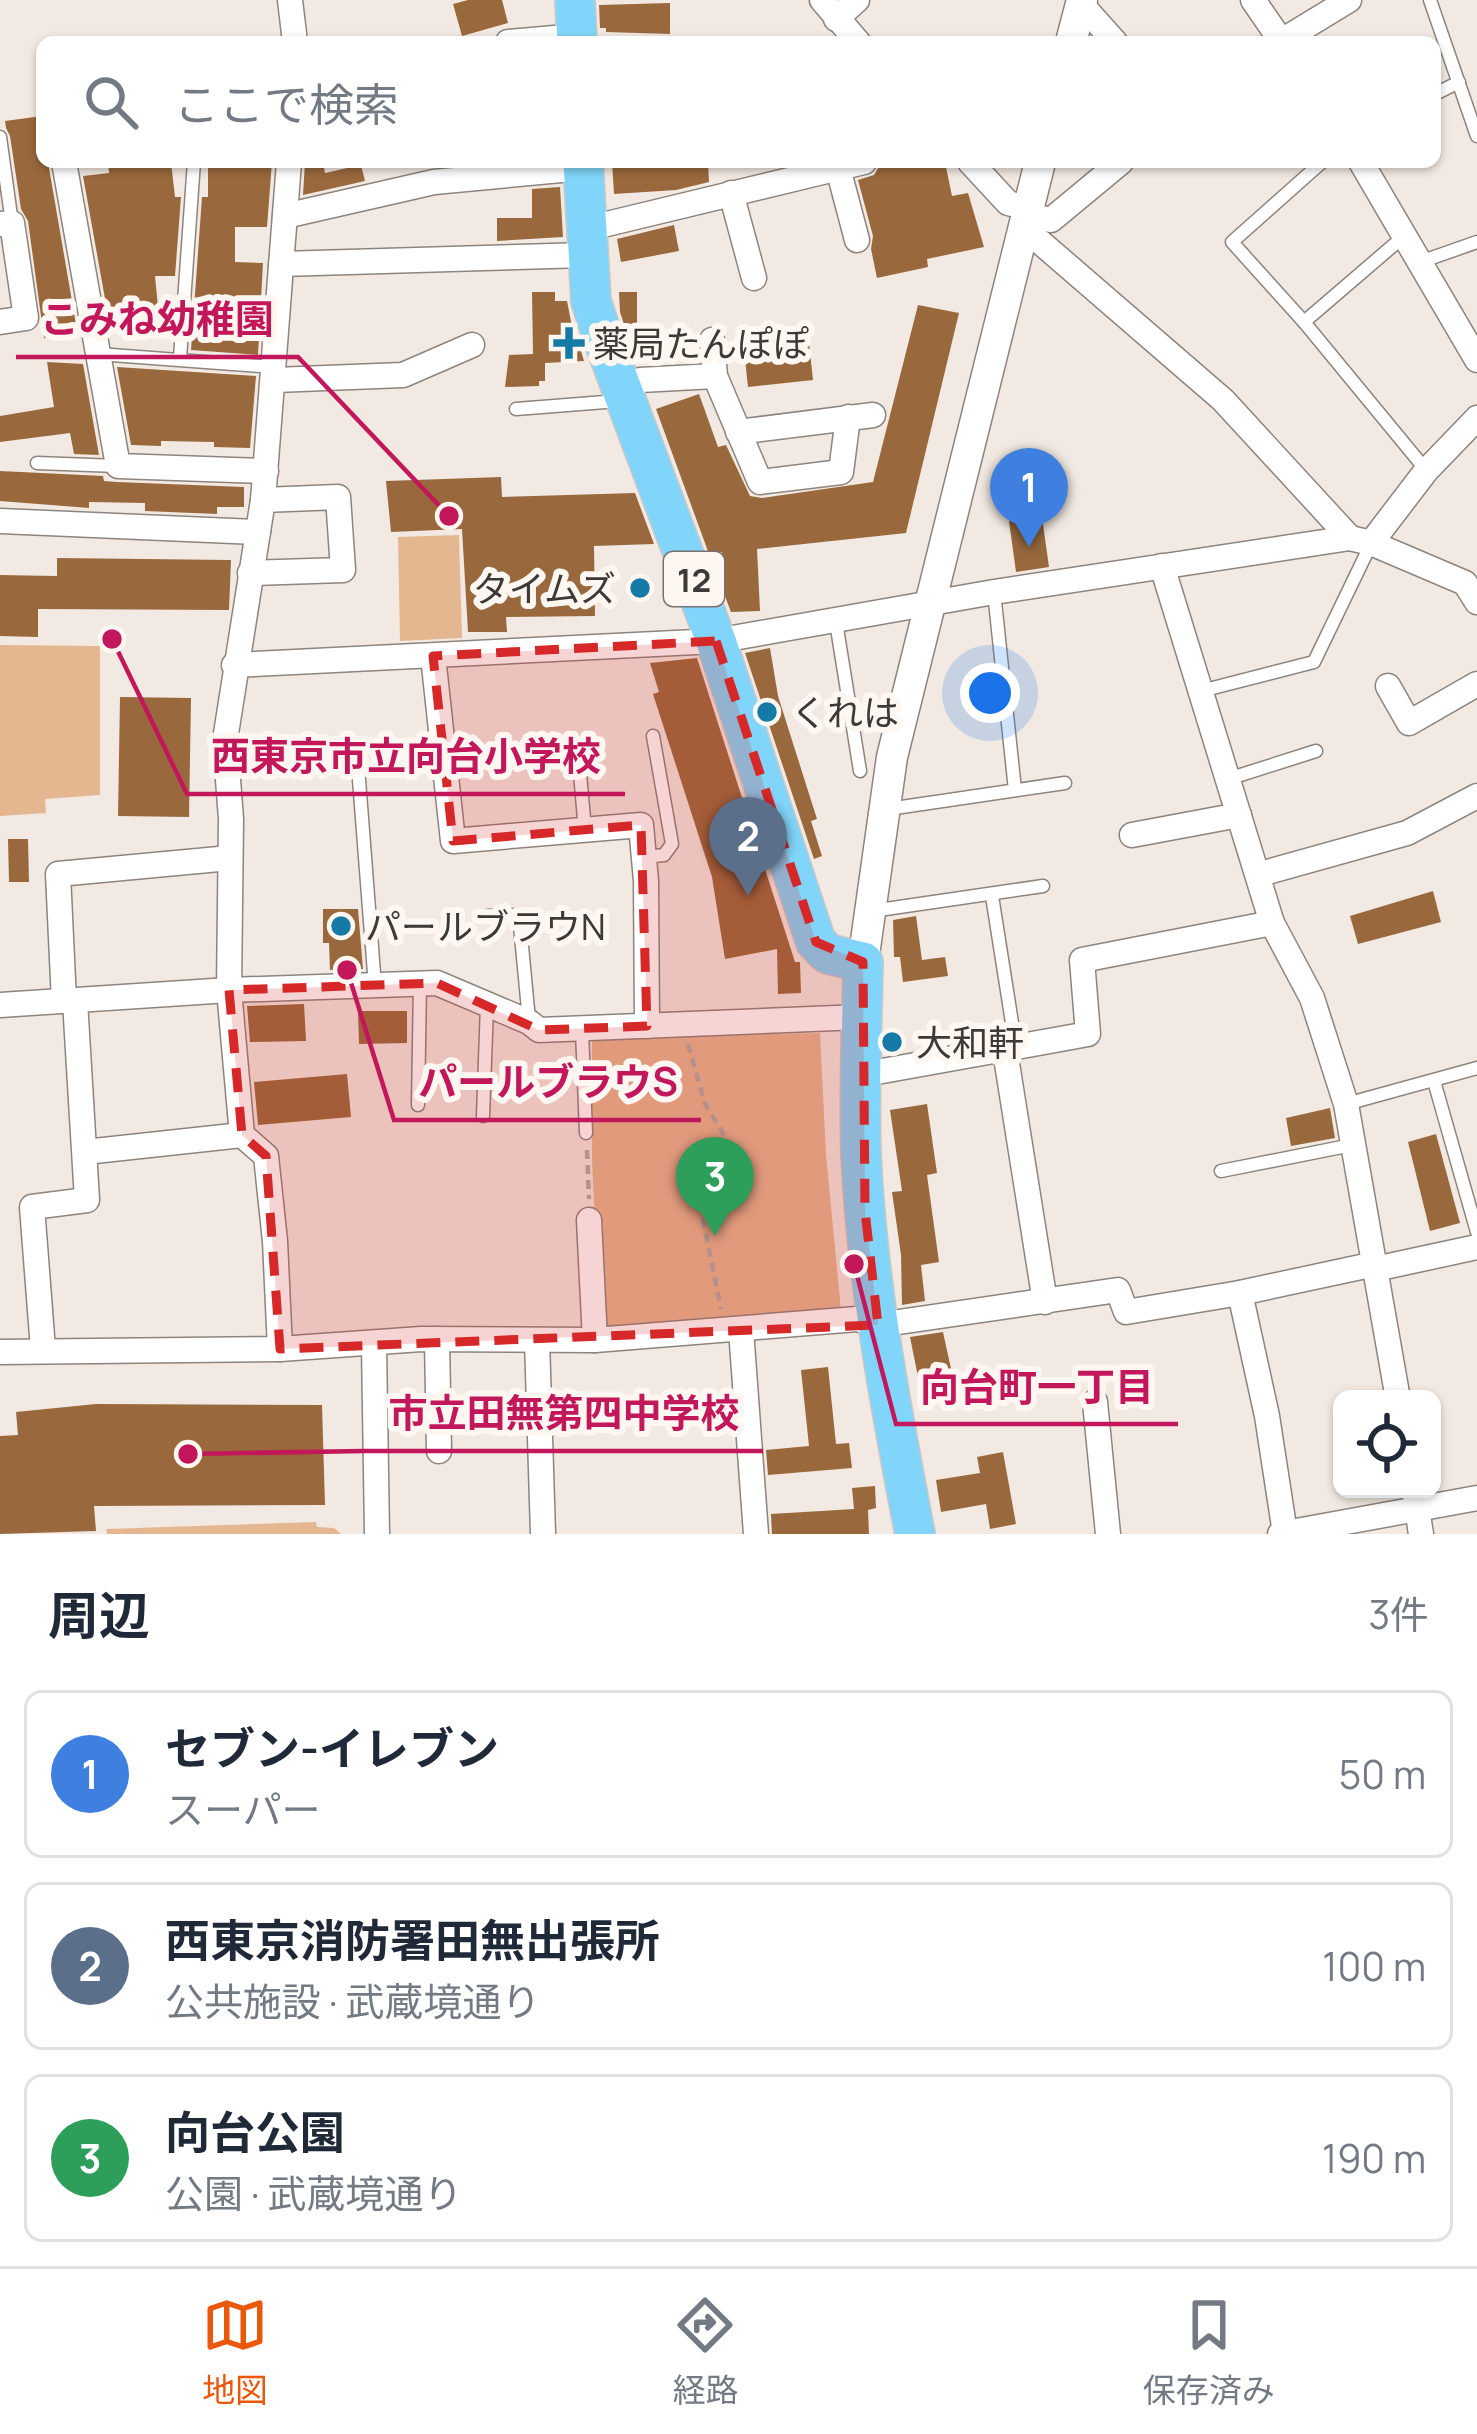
<!DOCTYPE html>
<html lang="ja">
<head>
<meta charset="utf-8">
<style>
	body { margin:0; font-family:Manrope,"Noto Sans JP",sans-serif; background:#f2f2f3; color:#1f2937 }
	.controls { position:absolute; right:36px; bottom:36px; display:grid; overflow:hidden; border-radius:18px; box-shadow:0 3px 9px #0004 }
	.controls button { width:108px; height:108px; display:grid; place-items:center; padding:0; border:0; border-bottom:3px solid #e0e1e3; background:#fff; color:#1f2937; font:60px sans-serif }
	.you { position:absolute; left:990px; top:693px; width:42px; height:42px; margin:-30px; border:9px solid #fff; border-radius:50%; background:#1a73e8; box-shadow:0 0 0 18px #1a73e833 }
	.badge { display:grid; place-items:center; width:78px; height:78px; border-radius:50%; background:#ea580c; color:#fff; font-size:39px; font-weight:700 }
	.pin { position:absolute; translate:-50% -99px; filter:drop-shadow(0 3px 6px #0008) }
	.pin::after { content:''; position:absolute; top:63px; width:42px; height:36px; background:inherit; clip-path:polygon(0 0,100% 0,50% 100%) }
	.list { margin:0; padding:0; list-style:none }
	h2 { display:flex; justify-content:space-between; align-items:center; height:156px; margin:0; padding:0 48px; font-size:51px }
	h2 small { font-size:39px; font-weight:400; color:#747a83 }
	.list li { display:grid; grid-template-columns:78px 1fr auto; gap:36px; align-items:center; box-sizing:border-box; height:168px; margin:0 24px 24px; padding:0 24px; border:3px solid #e0e1e3; border-radius:18px }
	.list b { display:block; font-size:45px; white-space:nowrap }
	.list p { margin:0; font-size:39px; white-space:nowrap; color:#747a83 }
	.list em { font-size:39px; font-style:normal; color:#747a83 }
	.icon { flex:none; width:66px; height:66px; fill:none; stroke:currentColor; stroke-width:2; stroke-linecap:round; stroke-linejoin:round }
	.map { position:relative; flex:none; width:1477px; height:1534px; overflow:hidden }
	.search { position:absolute; background:#fff; box-shadow:0 3px 9px #0004; left:36px; right:36px; top:36px; height:132px; display:flex; align-items:center; gap:30px; box-sizing:border-box; padding:0 42px; border-radius:18px; color:#747a83; font-size:45px }
	.sheet { height:732px; background:#fff }
	nav { display:flex; justify-content:space-around; align-items:center; box-sizing:border-box; height:168px; border-top:3px solid #e0e1e3; background:#fff; font-size:33px; color:#747a83 }
	nav a { display:grid; justify-items:center; gap:6px }
	nav .on { color:#ea580c }
	.map>svg:first-child { display:block }
</style>
</head>
<body>
<div class="map">
<svg width="1477" height="1534" viewBox="0 0 1477 1534">
	<rect width="100%" height="100%" fill="#f2eae2"/>
	<g fill="#e4b791">
		<path d="M459,535L462,638L400,641L398,537Z"/>
		<path d="M0,645L100,646V795L45,799L46,813L0,816Z"/>
		<path d="M820,1033L826,1155L841,1310L600,1327L592,1161V1038Z"/>
		<path d="M316,1522L317,1527L334,1528L341,1534H107L106,1529Z"/>
	</g>
	<g fill="#99693d">
		<path d="M468,0H502L508,23L462,36L453,4Z"/>
		<path d="M670,3V34L606,32V28H600L599,5Z"/>
		<path d="M42,116V162H48L78,336L44,338L28,221L21,209L10,136L6,128L5,121Z"/>
		<path d="M171,162L175,197H181L175,276H155L158,307H173L171,331L131,332L130,325L122,326V321H109L83,176L109,173L108,163Z"/>
		<path d="M221,162H272L267,227H235V262L263,263L258,355L191,350L202,197H208V168H221Z"/>
		<path d="M305,162H323L325,173L361,165L365,181L303,195Z"/>
		<path d="M612,162H708L709,182L676,190L614,194Z"/>
		<path d="M893,162H945L952,196L968,193L984,247L927,259L928,267L877,278L871,249L873,236L858,180L874,175L880,165Z"/>
		<path d="M560,187L563,237L497,241V218H532V189Z"/>
		<path d="M674,225L679,251L621,262L617,239Z"/>
		<path d="M532,292H555V301H567L574,337H577L584,361L545,363V381H539V386L505,387L509,355L533,354Z"/>
		<path d="M619,292H637V323H655V350L633,351L620,312Z"/>
		<path d="M918,305L959,313L906,533L757,549L760,611L731,612L723,591L722,552L709,554L656,409L699,394L718,447L726,445L750,496L762,498L873,482Z"/>
		<path d="M808,333L813,380L748,387L743,340Z"/>
		<path d="M47,362L83,364L99,455L74,454L70,433L0,442V416L54,407Z"/>
		<path d="M117,367L256,376L250,448L214,447V442L161,441V446L131,445Z"/>
		<path d="M0,471L103,476L104,481L117,482L244,487V507H217V514L145,511V503L89,502V508L0,501Z"/>
		<path d="M501,477L502,497L635,493L654,544L594,546L595,616L506,617L507,632H468L462,529L391,532L386,481Z"/>
		<path d="M1041,510L1049,567L1016,572L1009,521H1013L1012,514Z"/>
		<path d="M57,558L231,560L229,610L38,609V637L0,636V575L57,576Z"/>
		<path d="M770,648L778,696L817,819L811,821L822,856L814,859L745,653Z"/>
		<path d="M697,658L795,962H800L801,993L778,994L777,949L725,959L712,877L653,694L659,692L650,663Z"/>
		<path d="M120,697L191,698L189,817L118,816Z"/>
		<path d="M8,839H28L29,882H9Z"/>
		<path d="M1433,891L1441,922L1358,944L1350,916Z"/>
		<path d="M323,909H358L363,969L330,970L329,943H323Z"/>
		<path d="M916,916L922,960L945,957L948,976L903,982L900,957H894L893,920Z"/>
		<path d="M304,1004L306,1041L250,1042L247,1006Z"/>
		<path d="M358,1011H407V1043L359,1044Z"/>
		<path d="M347,1074L351,1117L258,1125L254,1082Z"/>
		<path d="M927,1104L937,1173L927,1175L939,1262L921,1265L925,1301L902,1305L901,1255L892,1192L902,1191L890,1110Z"/>
		<path d="M1330,1108L1335,1138L1291,1146L1286,1118Z"/>
		<path d="M1436,1134L1460,1223L1430,1231L1408,1142Z"/>
		<path d="M943,1332L955,1387L921,1392L910,1337Z"/>
		<path d="M828,1367L836,1444L849,1443L852,1468L768,1475L766,1450L809,1446L801,1370Z"/>
		<path d="M96,1404L322,1405L325,1505L94,1506L96,1531L0,1534V1436L18,1435L16,1412Z"/>
		<path d="M1003,1452L1016,1524L990,1529L986,1504L941,1512L936,1480L980,1473L977,1457Z"/>
		<path d="M875,1486L876,1508L868,1510L869,1534H772L771,1514L854,1509L852,1488Z"/>
	</g>
	<g fill="none" stroke-linecap="round" stroke-linejoin="round">
		<defs>
			<g id="service">
				<path d="M1430,0L1477,136"/>
				<path d="M1435,94L1459,82"/>
				<path d="M0,137L12,223"/>
				<path d="M1322,162L1232,242L1304,322L1426,470"/>
				<path d="M1420,262L1477,242"/>
				<path d="M1304,322L1403,237"/>
				<path d="M98,354L274,367"/>
				<path d="M180,358L194,162"/>
				<path d="M516,409L618,401"/>
				<path d="M37,463L117,466"/>
				<path d="M994,592L1015,790"/>
				<path d="M836,622L860,771"/>
				<path d="M1201,691L1314,662L1371,544"/>
				<path d="M578,751L585,830"/>
				<path d="M357,754L375,986"/>
				<path d="M1228,779L1316,751"/>
				<path d="M888,809L1065,783"/>
				<path d="M644,857L664,855L672,844L653,736"/>
				<path d="M992,896L1016,1048"/>
				<path d="M872,911L1043,886"/>
				<path d="M488,916L519,915L529,1020"/>
				<path d="M582,1030L586,1133"/>
				<path d="M1434,1081L1477,1232"/>
				<path d="M1346,1104L1477,1068"/>
				<path d="M418,1105L420,983"/>
				<path d="M483,1116L487,1005"/>
				<path d="M1221,1171L1352,1145"/>
			</g>
			<g id="minor">
				<path d="M290,0L295,42"/>
				<path d="M822,0L858,42"/>
				<path d="M1253,0L1282,42"/>
				<path d="M1081,4L1115,42"/>
				<path d="M836,19L857,0"/>
				<path d="M508,42L577,36"/>
				<path d="M1280,42L1349,0"/>
				<path d="M64,162L118,466L266,471"/>
				<path d="M970,162L1008,203L1028,208"/>
				<path d="M1361,162L1477,360"/>
				<path d="M838,168L857,240"/>
				<path d="M731,193L754,278"/>
				<path d="M1027,215L1051,220L1121,162"/>
				<path d="M285,216L434,182L583,168"/>
				<path d="M0,224L12,223L26,318L0,322"/>
				<path d="M586,229L864,162"/>
				<path d="M1021,236L1039,241L1223,400L1350,538"/>
				<path d="M281,264L586,255"/>
				<path d="M712,340L715,376L760,482L841,472L848,417"/>
				<path d="M275,380L403,375L472,345"/>
				<path d="M624,396L640,380L715,376"/>
				<path d="M738,432L873,415"/>
				<path d="M0,521L258,532"/>
				<path d="M1371,543L1426,471L1477,418"/>
				<path d="M1162,566L1272,923L1312,998L1346,1104L1398,1399"/>
				<path d="M250,573L343,570L338,497L263,500"/>
				<path d="M433,656L453,841L641,825L646,881L647,1026"/>
				<path d="M234,665L716,641L994,592L1350,538L1371,543L1465,583L1477,602"/>
				<path d="M1388,686L1409,723L1477,684"/>
				<path d="M1132,835L1239,815"/>
				<path d="M1260,874L1407,833L1477,796"/>
				<path d="M64,1001L58,874L230,858"/>
				<path d="M0,1005L229,990L437,983L529,1022L539,1030L861,1017"/>
				<path d="M1005,1051L1045,1302"/>
				<path d="M860,1075L1088,1034L1082,960L1272,923"/>
				<path d="M85,1152L242,1135"/>
				<path d="M589,1220L595,1340"/>
				<path d="M1375,1269L1477,1247"/>
				<path d="M1240,1293L1267,1416L1285,1533"/>
				<path d="M741,1330L756,1534"/>
				<path d="M437,1339L439,1451"/>
				<path d="M537,1340L543,1534"/>
				<path d="M374,1345L377,1534"/>
				<path d="M43,1349L32,1207L87,1200L75,1001"/>
				<path d="M280,1349L275,1241L266,1156L242,1135L229,990L231,819L225,740L263,500L289,162"/>
				<path d="M0,1352L280,1349L421,1339L595,1340L857,1319L878,1325L1118,1290L1126,1312L1240,1293L1375,1264"/>
				<path d="M1095,1402L1108,1534"/>
				<path d="M1414,1489L1421,1534"/>
				<path d="M1280,1534L1477,1498"/>
			</g>
			<g id="tertiary">
				<path d="M1071,42L1082,0"/>
				<path d="M863,962L892,757L1040,162"/>
			</g>
			<g id="primary">
				<path d="M575,0L577,42"/>
				<path d="M583,162L591,301L605,344L716,641L816,942L828,954L863,962C862,1026 859,1090 861,1154C867,1282 891,1409 915,1534"/>
			</g>
		</defs>
		<use href="#service" stroke="#8c847d" stroke-width="15"/>
		<use href="#minor" stroke="#8c847d" stroke-width="27"/>
		<use href="#tertiary" stroke="#8c847d" stroke-width="33"/>
		<use href="#primary" stroke="#c9c8c7" stroke-width="42"/>
		<g stroke="#b0aaa4" stroke-width="4.5" stroke-dasharray="9 6" stroke-linecap="butt">
			<path d="M688,1044L705,1104L734,1151L731,1185L703,1220L721,1309"/>
			<path d="M587,1150L589,1199"/>
		</g>
		<use href="#service" stroke="#fff" stroke-width="12"/>
		<use href="#minor" stroke="#fff" stroke-width="24"/>
		<use href="#tertiary" stroke="#fff" stroke-width="30"/>
		<use href="#primary" stroke="#82d5fa" stroke-width="39"/>
	</g>
	<path fill="#d62828" fill-opacity="0.2" stroke="#d62828" stroke-width="9" stroke-dasharray="24 15" stroke-linejoin="round" d="M716,641L816,942L863,962L865,1211L878,1325L280,1349L266,1156L242,1135L229,990L437,983L539,1030L647,1026L641,825L453,841L433,656Z"/>
	<g fill="#157aa5" stroke="#fef7f1" stroke-width="4.5">
		<path d="M563 325h12v12h12v12h-12v12h-12v-12h-12v-12h12z"/>
		<circle cx="640" cy="588" r="12"/>
		<circle cx="767" cy="712" r="12"/>
		<circle cx="341" cy="926" r="12"/>
		<circle cx="892" cy="1042" r="12"/>
	</g>
	<g text-anchor="middle" dominant-baseline="central" stroke-width="12" stroke-linejoin="round" paint-order="stroke">
		<rect fill="#fef7f1" stroke="#77726f" stroke-width="3" x="664" y="552" width="60" height="54" rx="9"/>
		<g font-size="33" font-weight="bold" fill="#3d3937">
			<text x="694" y="579">12</text>
		</g>
		<g font-size="36" fill="#3d3937" stroke="#fef7f1" text-anchor="start">
			<text x="593" y="343">薬局たんぽぽ</text>
			<text x="616" y="588" text-anchor="end">タイムズ</text>
			<text x="791" y="712">くれは</text>
			<text x="365" y="926">パールブラウN</text>
			<text x="916" y="1042">大和軒</text>
		</g>
	</g>
	<path fill="none" stroke="#c2185b" stroke-width="4.5" d="M449 516L298 357H16M112 639L187 794H625M347 970L394 1120H701M854 1264L896 1424H1178M188 1454L364 1451H763"/>
	<g fill="#c2185b" stroke="#fef7f1" stroke-width="4.5">
		<circle cx="449" cy="516" r="12"/>
		<circle cx="112" cy="639" r="12"/>
		<circle cx="347" cy="970" r="12"/>
		<circle cx="854" cy="1264" r="12"/>
		<circle cx="188" cy="1454" r="12"/>
	</g>
	<g font-size="39" text-anchor="middle" font-weight="bold" fill="#c2185b" stroke="#fef7f1" stroke-width="12" stroke-linejoin="round" paint-order="stroke">
		<text x="157" y="333">こみね幼稚園</text>
		<text x="406" y="770">西東京市立向台小学校</text>
		<text x="548" y="1096">パールブラウS</text>
		<text x="1037" y="1401">向台町一丁目</text>
		<text x="564" y="1427">市立田無第四中学校</text>
	</g>
</svg>
<div class="controls">
<button><svg class="icon" aria-label="locate" viewBox="0 0 24 24"><circle cx="12" cy="12" r="6"/><path d="M12 2v4M12 18v4M2 12h4M18 12h4"/></svg></button>
</div>
<div class="you"></div>
<div class="pin badge" style="left:1029px;top:547px;background:#3f7fe0">1</div>
<div class="pin badge" style="left:748px;top:896px;background:#5c6f8a">2</div>
<div class="pin badge" style="left:715px;top:1236px;background:#2e9e5b">3</div>
<div class="search"><svg class="icon" aria-label="search" viewBox="0 0 24 24"><circle cx="10" cy="10" r="6"/><path d="M15 15l6 6"/></svg>ここで検索</div>
</div>
<section class="sheet">
<h2>周辺<small>3件</small></h2>
<ul class="list">
<li><span class="badge" style="background:#3f7fe0">1</span><div><b>セブン-イレブン</b><p>スーパー</p></div><em>50 m</em></li>
<li><span class="badge" style="background:#5c6f8a">2</span><div><b>西東京消防署田無出張所</b><p>公共施設 · 武蔵境通り</p></div><em>100 m</em></li>
<li><span class="badge" style="background:#2e9e5b">3</span><div><b>向台公園</b><p>公園 · 武蔵境通り</p></div><em>190 m</em></li>
</ul>
</section>
<nav>
<a class="on"><svg class="icon" aria-label="map" viewBox="0 0 24 24"><path d="M3 6l6-2 6 2 6-2v14l-6 2-6-2-6 2zM9 4v14M15 6v14"/></svg>地図</a>
<a><svg class="icon" aria-label="directions" viewBox="0 0 24 24"><path d="M12 3l9 9-9 9-9-9zM9 14v-3h6M13 9l2 2-2 2"/></svg>経路</a>
<a><svg class="icon" aria-label="saved" viewBox="0 0 24 24"><path d="M7 4h10v16l-5-4-5 4z"/></svg>保存済み</a>
</nav>
</body>
</html>
